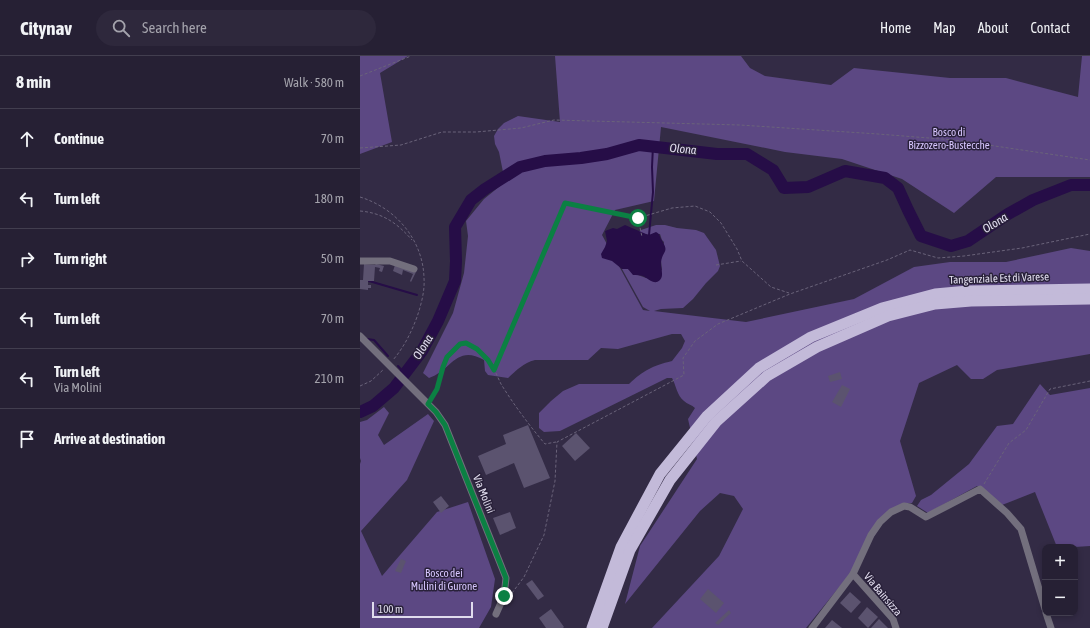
<!DOCTYPE html>
<html lang="en">
<head>
<meta charset="utf-8">
<style>
	body { margin:0; font-family:"Asap Condensed",sans-serif; background:#2e283c; color:#f1f3f6 }
	.controls { position:absolute; right:12px; bottom:12px; display:grid; overflow:hidden; border-radius:8px; box-shadow:0 2px 6px #0003 }
	.controls button { width:36px; height:36px; display:grid; place-items:center; padding:0; border:0; border-bottom:1px solid #423e4f; background:#262034; color:#f1f3f6; font:20px sans-serif }
	.scale { position:absolute; left:12px; bottom:10px; width:101px; box-sizing:border-box; padding-left:4px; border:2px solid #e0dced; border-top:0; font-size:11px; line-height:14px; white-space:nowrap; color:#e0dced; -webkit-text-stroke:3px #29213a; paint-order:stroke }
	.stop { position:absolute; width:12px; height:12px; margin:-9px; border:3px solid #0b8043; border-radius:50%; background:#fff }
	.stop.end { background:#0b8043; border-color:#fff; box-shadow:0 1px 4px #0008 }
	.list { margin:0; padding:0; list-style:none }
	h2 { display:flex; justify-content:space-between; align-items:center; height:52px; margin:0; padding:0 16px; font-size:17px }
	h2 small { font-size:13px; font-weight:400; color:#a4a3ac }
	.list li { display:grid; grid-template-columns:26px 1fr auto; gap:12px; align-items:center; box-sizing:border-box; height:60px; padding:0 16px; border-top:1px solid #423e4f }
	.list b { display:block; font-size:15px; white-space:nowrap }
	.list p { margin:0; font-size:13px; white-space:nowrap; color:#a4a3ac }
	.list em { font-size:13px; font-style:normal; color:#a4a3ac }
	.icon { flex:none; width:22px; height:22px; fill:none; stroke:currentColor; stroke-width:2; stroke-linecap:round; stroke-linejoin:round }
	.map { position:relative; flex:none; width:730px; height:572px; overflow:hidden }
	header { display:flex; align-items:center; gap:24px; box-sizing:border-box; height:56px; padding:0 20px; background:#262034; border-bottom:1px solid #423e4f }
	header strong { font-size:19px }
	nav { display:flex; gap:22px; margin-inline-start:auto; font-size:14px }
	.search { width:280px; height:36px; background:#2e283c; display:flex; align-items:center; gap:10px; box-sizing:border-box; padding:0 14px; border-radius:22px; color:#a4a3ac; font-size:15px }
	main { display:flex }
	aside { flex:1; background:#262034 }
	.map>svg:first-child { display:block }
</style>
</head>
<body>
<header>
<strong>Citynav</strong>
<div class="search"><svg class="icon" aria-label="search" viewBox="0 0 24 24"><circle cx="10" cy="10" r="6"/><path d="M15 15l6 6"/></svg>Search here</div>
<nav><a>Home</a><a>Map</a><a>About</a><a>Contact</a></nav>
</header>
<main>
<aside>
<h2>8 min<small>Walk · 580 m</small></h2>
<ul class="list">
<li><svg class="icon" aria-label="ahead" viewBox="0 0 24 24"><path d="M12 20V5M6 11l6-6 6 6"/></svg><div><b>Continue</b></div><em>70 m</em></li>
<li><svg class="icon" aria-label="left" viewBox="0 0 24 24"><path d="M17 20v-9H6M10 6l-5 5 5 5"/></svg><div><b>Turn left</b></div><em>180 m</em></li>
<li><svg class="icon" aria-label="right" viewBox="0 0 24 24"><path d="M7 20v-9h11M14 6l5 5-5 5"/></svg><div><b>Turn right</b></div><em>50 m</em></li>
<li><svg class="icon" aria-label="left" viewBox="0 0 24 24"><path d="M17 20v-9H6M10 6l-5 5 5 5"/></svg><div><b>Turn left</b></div><em>70 m</em></li>
<li><svg class="icon" aria-label="left" viewBox="0 0 24 24"><path d="M17 20v-9H6M10 6l-5 5 5 5"/></svg><div><b>Turn left</b><p>Via Molini</p></div><em>210 m</em></li>
<li><svg class="icon" aria-label="arrive" viewBox="0 0 24 24"><path d="M6 21V4h12l-3 4 3 4H6"/></svg><div><b>Arrive at destination</b></div></li>
</ul>
</aside>
<div class="map">
<svg width="730" height="572" viewBox="0 0 730 572">
	<rect width="100%" height="100%" fill="#332b45"/>
	<g fill="#5c4883">
		<path d="M0,0H48L20,17L32,86L0,98Z"/>
		<path d="M195,0H381L390,12L405,20L471,29L494,12L590,22H646L718,41L722,0H730V121H636L594,157L542,123L482,103L425,96L301,71L294,145L255,154L242,179L283,254L290,255L283,251L262,213H268L278,219L286,222L302,214L301,204L304,186L302,184L300,178L289,179L278,176L281,174L296,169H305L317,172L336,174L344,177L356,194L360,210L358,215L346,227L333,243L323,252L301,253L294,255L386,266L494,243L554,211L590,206H646L711,192L730,195V298L637,314L623,323H611L597,309L559,327L540,385L556,440L552,447H544L531,454L489,519L446,572H292L359,500L383,453L374,440L360,437L340,455L265,548L280,490L337,403L328,363L335,352C332,349 327,348 324,345C317,340 316,329 312,322H307L299,326L200,375L184,376L179,372V357L191,345L203,335L219,328H269C284,314 292,310 312,305L322,292L325,285L321,278H312L258,293L241,292L228,304H175C163,307 157,314 148,322L128,319L125,315L124,304C96,288 91,315 69,322L63,317L93,257L104,217L108,180L106,165L124,143L145,126L139,96L135,88L134,80L138,73L144,67L158,60L200,66Z"/>
		<path d="M680,328L690,339L730,332V490L715,491H697L675,436L642,449L625,434L617,430L568,457L557,450L561,444L571,439L609,408L637,370L653,368Z"/>
		<path d="M24,351L29,357L18,379L24,389L68,358L74,365L47,424L1,475L22,520L77,456L108,446L135,523L131,551L119,572H0V408L1,405L0,402V366L7,364Z"/>
	</g>
	<path fill="#260d47" d="M265,169L286,178L289,179L296,176C300,178 299,179 301,183C310,197 303,193 301,206C300,212 306,222 297,226C292,227 287,222 283,220C280,219 277,219 273,219L268,213H262L252,205L242,202L241,198L245,191L247,185L245,175L253,172L257,173Z"/>
	<g fill="none" stroke-linecap="round" stroke-linejoin="round">
		<g stroke="#260d47" stroke-width="2">
			<path d="M289,179L293,136L292,111L293,90"/>
			<path d="M9,225L57,239"/>
			<path d="M7,283L14,284L28,300"/>
			<path d="M38,310L45,318"/>
		</g>
		<path stroke="#260d47" stroke-width="12" d="M0,356L13,350L34,332L62,295L78,265L95,225L96,205L95,171L111,144L125,133L160,111L185,105L221,102L247,98L279,89L357,98H387L413,114L424,132L448,131L485,115L525,122L538,132L548,154L561,180L591,190L608,185L648,158L673,144L711,129H730"/>
	</g>
	<g fill="#5b536f">
		<path d="M4,208L15,209L16,208L24,210L22,216L19,215L20,212L15,211L14,225H8V229H11V232H8V234L0,233V224H3Z"/>
		<path d="M35,209L57,214L51,226L50,225L53,218L43,214L42,219L33,215Z"/>
		<path d="M480,316L482,323L470,326L468,320Z"/>
		<path d="M482,329L490,333L481,351L472,346Z"/>
		<path d="M168,369L190,422L164,432L154,407L126,419L118,400L146,388L143,379Z"/>
		<path d="M216,377L230,392L215,405L202,390Z"/>
		<path d="M81,440L89,450L81,457L73,446Z"/>
		<path d="M150,456L156,472L140,479L133,462Z"/>
		<path d="M41,503L46,505L41,517L35,515Z"/>
		<path d="M172,524L184,540L178,544L166,528Z"/>
		<path d="M348,533L364,547L356,557L340,543Z"/>
		<path d="M490,536L501,546L491,557L480,547Z"/>
		<path d="M507,551L518,561L508,572L498,562Z"/>
		<path d="M191,553L204,571L203,572H186L179,562Z"/>
		<path d="M369,554L371,557L358,569L355,567Z"/>
		<path d="M519,563L528,572H511Z"/>
		<path d="M472,564L482,572H465Z"/>
	</g>
	<g fill="none" stroke-linecap="round" stroke-linejoin="round">
		<g stroke="#6a637a" stroke-width="1" stroke-dasharray="3 2" stroke-linecap="butt">
			<path d="M0,20L51,0"/>
			<path d="M0,92L41,89L82,76H116L161,72L194,64L380,69L518,78L594,84L730,104"/>
			<path d="M0,141C36,152 63,184 64,222C65,235 61,249 57,261C51,277 44,291 33,304"/>
			<path d="M0,155C23,157 37,167 52,184"/>
			<path d="M278,162L282,181"/>
			<path d="M356,209L381,205"/>
			<path d="M134,314L205,147L278,162L312,152L335,150L350,156L361,167L377,193L382,205L411,231L429,237"/>
			<path d="M0,330L11,325L24,313"/>
			<path d="M73,341C82,324 80,307 95,292C96,291 99,288 100,288C109,284 123,297 128,304C134,311 137,320 141,328C154,349 169,369 185,388L196,386"/>
			<path d="M624,428L649,387L666,374L690,333L730,325"/>
			<path d="M152,537L164,521L184,479L195,425L197,386L324,319L323,302L335,285L358,268L430,238L527,204L550,194L578,202L604,200L662,192L730,178"/>
		</g>
		<g stroke="#736f7d" stroke-width="7">
			<path d="M0,205H30L54,213"/>
			<path d="M0,280L76,356L85,369L146,522L144,540L136,558"/>
			<path d="M493,518L533,563L536,572"/>
			<path d="M686,557L691,572"/>
			<path d="M452,572L493,518L511,479L520,466L531,456L544,450L550,451L566,461L620,433L647,457L661,473L685,553"/>
		</g>
		<g stroke="#c3bad9" stroke-width="11">
			<path d="M232,572L261,491L300,418L347,360L399,312L451,281L522,252L575,238L608,235L730,233"/>
			<path d="M242,572L270,494L310,424L356,366L407,320L457,291L528,260L575,248L611,245L730,243"/>
		</g>
	</g>
	<g fill="none" stroke-linecap="round" stroke-linejoin="round">
		<path stroke="#0b8043" stroke-width="5" d="M144,540L146,522L110,432L85,369L76,356L68,348L77,333L83,311L87,301L100,288L106,287L117,293L128,304L134,314L205,147L278,162"/>
	</g>
	<g text-anchor="middle" dominant-baseline="central" stroke-width="3" stroke-linejoin="round" paint-order="stroke">
		<g font-size="11" fill="#d7c6fe" stroke="#29213a">
			<text x="589" y="76">Bosco di<tspan x="589" dy="13">Bizzozero-Bustecche</tspan></text>
			<text x="84" y="517">Bosco dei<tspan x="84" dy="13">Mulini di Gurone</tspan></text>
		</g>
		<g font-size="11" fill="#e0dced" stroke="#29213a">
			<text transform="translate(639 222) rotate(-2)">Tangenziale Est di Varese</text>
			<text transform="translate(124 438) rotate(68)">Via Molini</text>
			<text transform="translate(523 538) rotate(50)">Via Bainsizza</text>
		</g>
		<g font-size="12" font-style="italic" fill="#e4dff2" stroke="#29213a">
			<text transform="translate(323 93) rotate(5)">Olona</text>
			<text transform="translate(635 167) rotate(-32)">Olona</text>
			<text transform="translate(63 291) rotate(-58)">Olona</text>
		</g>
	</g>
</svg>
<div class="controls">
<button>+</button>
<button>−</button>
</div>
<div class="scale">100 m</div>
<div class="stop" style="left:278px;top:162px"></div>
<div class="stop end" style="left:144px;top:540px"></div>
</div>
</main>
</body>
</html>
